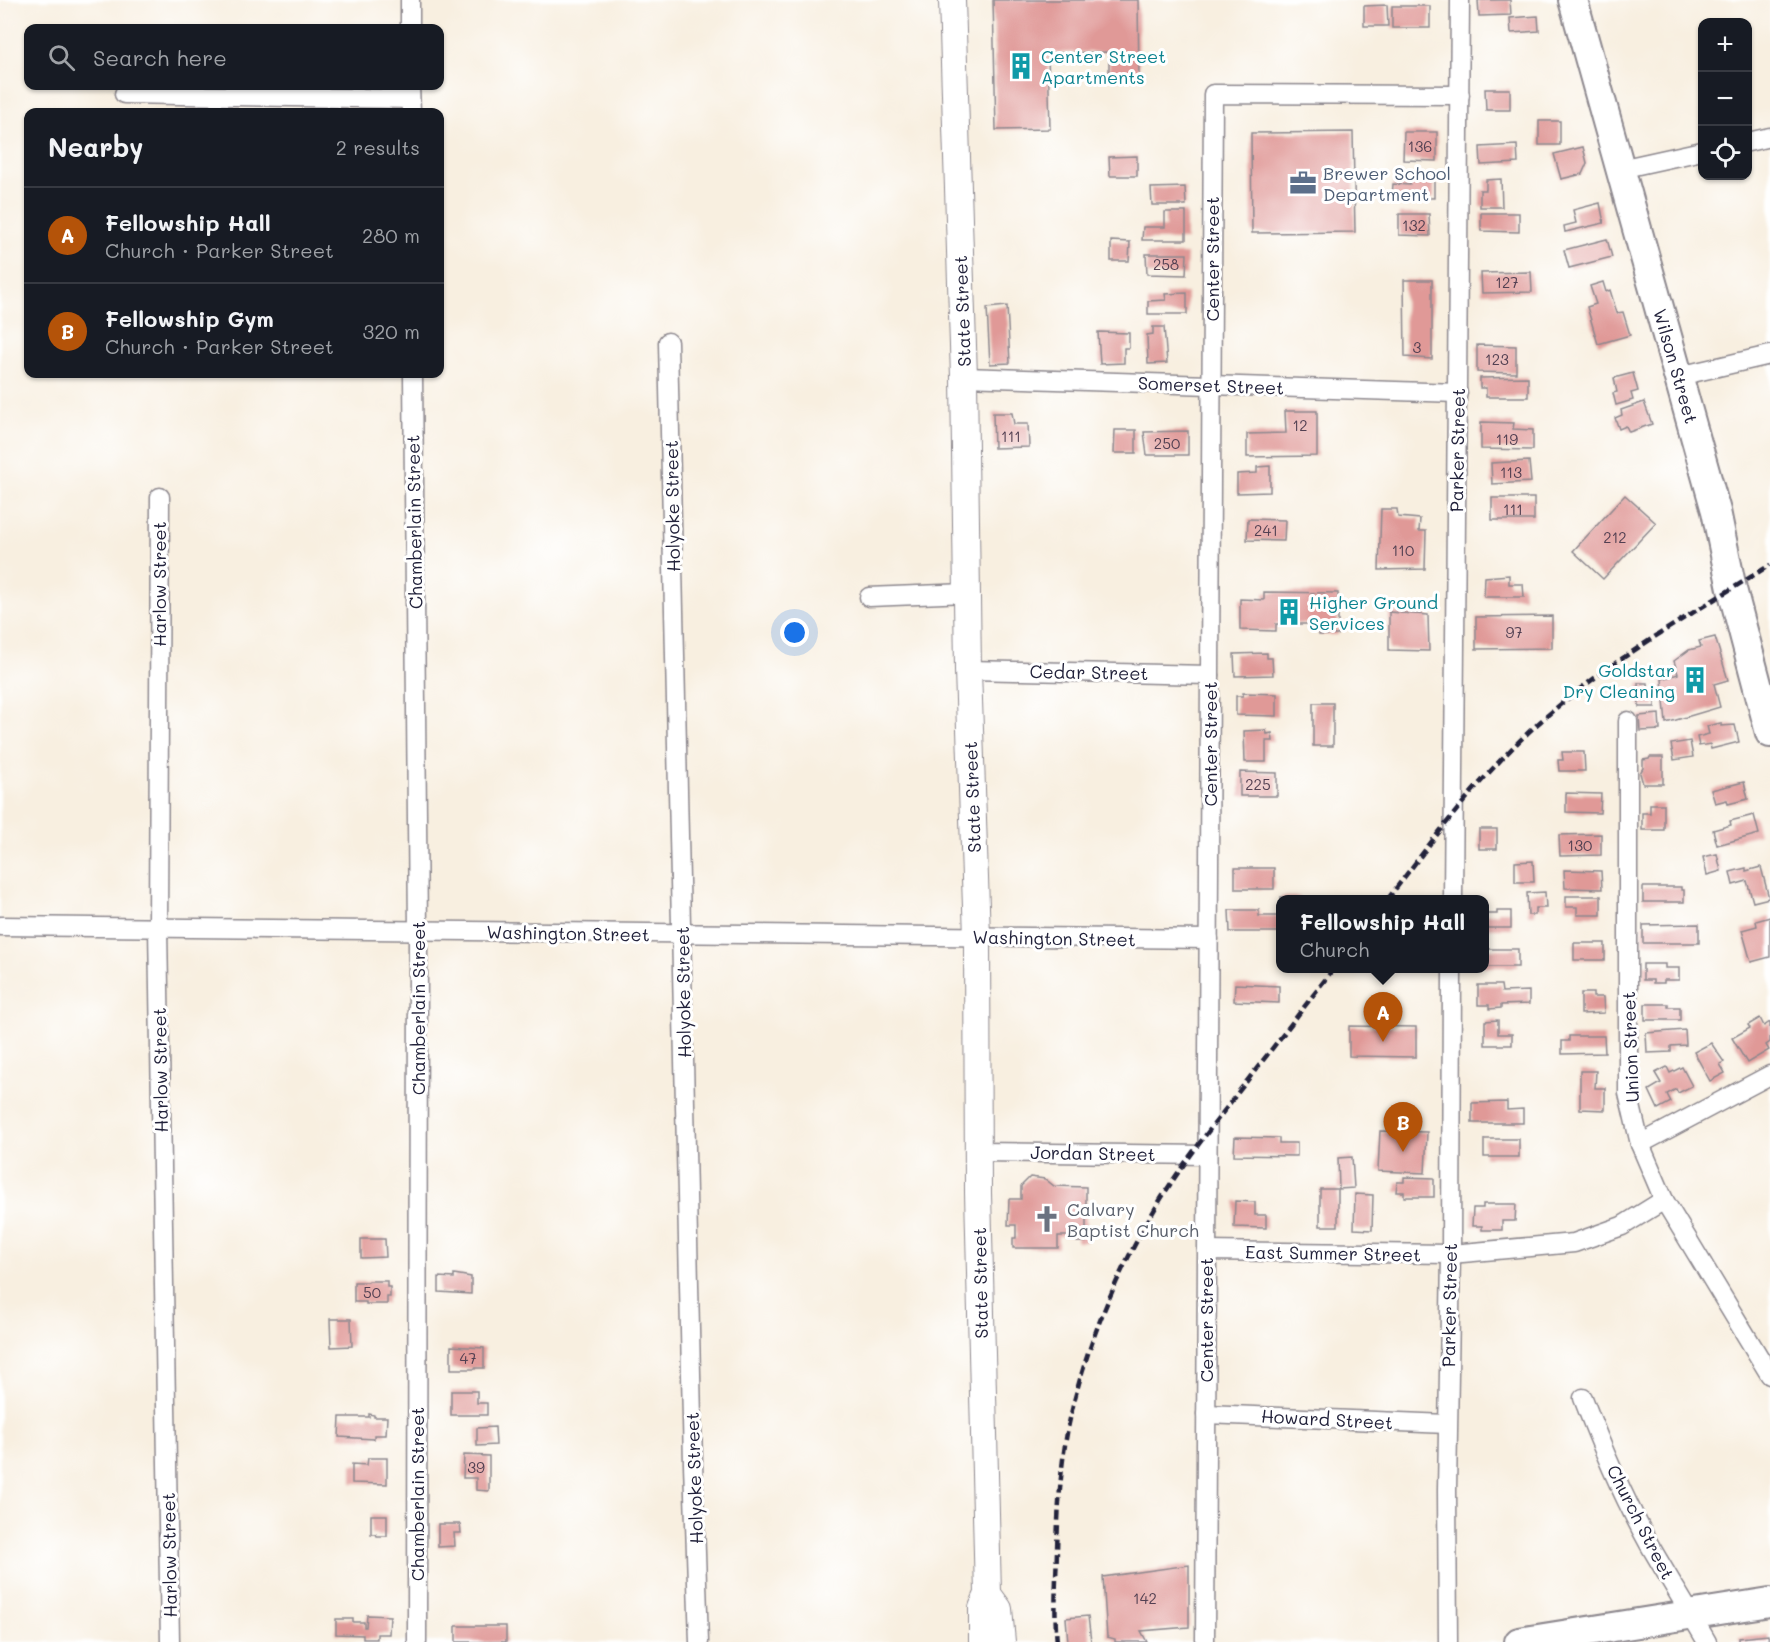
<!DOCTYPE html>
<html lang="en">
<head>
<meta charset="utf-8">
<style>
	body { margin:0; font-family:Mali,sans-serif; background:#20242c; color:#f1f3f6 }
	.controls { position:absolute; right:18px; top:18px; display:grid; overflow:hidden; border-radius:12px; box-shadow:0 2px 4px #0004 }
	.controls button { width:54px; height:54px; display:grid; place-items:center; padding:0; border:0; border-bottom:2px solid #363941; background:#171b24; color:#f1f3f6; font:30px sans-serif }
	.you { position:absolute; left:795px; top:633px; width:21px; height:21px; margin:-15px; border:4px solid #fff; border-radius:50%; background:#1a73e8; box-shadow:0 0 0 9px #1a73e833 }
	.badge { display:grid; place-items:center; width:39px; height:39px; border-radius:50%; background:#b45309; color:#fff; font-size:20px; font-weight:700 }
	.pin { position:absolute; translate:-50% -50px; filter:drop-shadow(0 2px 3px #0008) }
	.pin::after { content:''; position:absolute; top:32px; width:21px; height:18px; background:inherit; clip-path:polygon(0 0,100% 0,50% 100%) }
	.popup { position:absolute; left:1276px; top:895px; width:213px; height:78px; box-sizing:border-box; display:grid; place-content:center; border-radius:12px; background:#171b24; filter:drop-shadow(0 2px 4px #0005); font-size:20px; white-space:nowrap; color:#9ea1a6 }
	.popup b { font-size:22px; color:#f1f3f6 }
	.popup::after { content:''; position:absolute; left:50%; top:100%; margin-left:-12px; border:12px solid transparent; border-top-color:#171b24 }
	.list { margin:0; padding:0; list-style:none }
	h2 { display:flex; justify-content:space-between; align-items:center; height:78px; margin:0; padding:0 24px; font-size:26px }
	h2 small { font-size:20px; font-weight:400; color:#9ea1a6 }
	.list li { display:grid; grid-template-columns:39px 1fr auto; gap:18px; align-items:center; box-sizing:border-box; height:96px; padding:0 24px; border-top:2px solid #363941 }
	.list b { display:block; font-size:22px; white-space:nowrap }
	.list p { margin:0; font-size:20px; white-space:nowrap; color:#9ea1a6 }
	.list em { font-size:20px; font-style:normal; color:#9ea1a6 }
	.icon { flex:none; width:33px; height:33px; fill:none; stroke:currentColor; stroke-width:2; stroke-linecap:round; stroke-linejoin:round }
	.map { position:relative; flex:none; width:1770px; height:1642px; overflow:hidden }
	.search { position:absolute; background:#171b24; box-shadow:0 2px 4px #0004; left:24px; top:24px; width:420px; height:66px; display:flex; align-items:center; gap:15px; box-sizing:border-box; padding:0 21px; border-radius:12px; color:#9ea1a6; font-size:22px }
	.panel { position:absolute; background:#171b24; box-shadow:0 2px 4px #0004; left:24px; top:108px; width:420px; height:270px; border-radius:12px }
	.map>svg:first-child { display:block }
</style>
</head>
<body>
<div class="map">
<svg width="1770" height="1642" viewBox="0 0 1770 1642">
	<rect width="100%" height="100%" fill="#fff"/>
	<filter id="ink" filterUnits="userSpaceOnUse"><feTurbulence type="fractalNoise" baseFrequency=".0167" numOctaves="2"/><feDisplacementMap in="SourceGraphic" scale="12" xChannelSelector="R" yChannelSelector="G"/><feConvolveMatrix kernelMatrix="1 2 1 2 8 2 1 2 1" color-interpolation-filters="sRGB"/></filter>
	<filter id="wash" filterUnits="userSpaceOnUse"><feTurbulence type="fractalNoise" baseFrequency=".008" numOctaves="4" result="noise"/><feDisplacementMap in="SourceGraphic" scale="24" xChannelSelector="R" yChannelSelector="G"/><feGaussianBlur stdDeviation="1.35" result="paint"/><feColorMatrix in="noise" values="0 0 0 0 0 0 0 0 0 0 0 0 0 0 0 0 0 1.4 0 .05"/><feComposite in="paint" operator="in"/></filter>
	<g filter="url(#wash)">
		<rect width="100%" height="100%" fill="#f8efe0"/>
		<g id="blocks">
			<g fill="#e09997">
				<path d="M993,0H1138L1139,78L1109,79V52L1048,53L1050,129L996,130Z"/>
				<path d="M1478,0H1510L1511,15L1479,16Z"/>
				<path d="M1387,5L1388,26H1364V6Z"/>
				<rect x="1392" y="6" width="38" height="22"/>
				<path d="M1538,16L1539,31L1511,33L1510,18Z"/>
				<path d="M1485,89H1510V110H1486Z"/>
				<rect x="1539" y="121" width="21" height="24"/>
				<path d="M1353,132L1355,232L1252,233L1251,133Z"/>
				<path d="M1404,132H1437V161L1403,160Z"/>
				<path d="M1517,145L1518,163L1481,165L1480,147Z"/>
				<path d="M1583,147L1587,163L1582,174L1561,179L1554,154Z"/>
				<path d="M1137,156V176H1110L1109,157Z"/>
				<path d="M1411,178L1434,180V198L1392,197L1393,184L1410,185Z"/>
				<path d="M1501,179L1502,207H1480V190H1486V180Z"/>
				<path d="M1185,187L1186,205H1152L1151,188Z"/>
				<path d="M1600,203L1604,223L1565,232L1564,226L1576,223L1573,210Z"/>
				<path d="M1165,212H1186V240H1142L1143,227H1165Z"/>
				<path d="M1481,213H1519V232L1481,231Z"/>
				<path d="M1399,214H1429L1430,236L1399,235Z"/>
				<path d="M1607,239L1612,257L1569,268L1564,250Z"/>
				<path d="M1111,241L1130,242L1129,261H1111Z"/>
				<path d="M1146,254H1187L1186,275L1147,274Z"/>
				<path d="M1531,272L1532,292L1482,293L1481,273Z"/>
				<path d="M1404,280H1432V359L1405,357Z"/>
				<path d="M1603,282L1606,292L1610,290L1617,313L1623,312L1630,335L1598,344L1587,307L1596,304L1590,286Z"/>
				<path d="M1187,293V314H1148V301L1166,300L1165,294Z"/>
				<path d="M1007,306L1010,363L990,364L987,308Z"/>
				<path d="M1153,327H1164L1167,363L1148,364L1147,335L1153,334Z"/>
				<path d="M1098,332L1129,333V348H1124V363L1100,364Z"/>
				<path d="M1477,345L1516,346V373L1477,372Z"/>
				<path d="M1633,373L1638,391L1631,393L1633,400L1616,405L1613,393L1617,392L1614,378Z"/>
				<path d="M1528,377V397H1486V388H1480V378Z"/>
				<path d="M1644,402L1652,424L1629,432L1626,426L1619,429L1615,418L1622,415L1621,410Z"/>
				<path d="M1285,411H1317V456L1247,457V434L1286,433Z"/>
				<path d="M993,413H1012L1014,424H1028L1029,447L994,448Z"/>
				<path d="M1481,422L1514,423L1513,429L1533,430V450L1481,449Z"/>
				<path d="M1115,430H1136V453H1114Z"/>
				<path d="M1188,431V455H1147L1144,432Z"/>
				<path d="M1529,461L1531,482L1492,484L1491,463Z"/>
				<path d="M1270,466V492L1237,493V474L1257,473V467Z"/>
				<path d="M1625,495L1656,523L1603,579L1573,551Z"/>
				<rect x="1492" y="498" width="42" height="22"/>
				<path d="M1381,509H1397L1398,517L1420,519L1419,531H1426L1425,569L1379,570Z"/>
				<path d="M1248,519L1285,520L1284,541L1247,540Z"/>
				<path d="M1509,575V584H1523L1524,597H1484L1485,577Z"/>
				<path d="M1264,592L1338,593V635H1319V624H1276V631L1240,630V599L1264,600Z"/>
				<path d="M1389,612L1428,615L1429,651L1389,650Z"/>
				<path d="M1552,616V648L1476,649V617Z"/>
				<path d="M1715,637L1728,680L1714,684L1720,707L1666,723L1662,679L1678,674L1674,661L1689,650L1701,647L1699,641Z"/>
				<path d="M1267,653V658H1272L1273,675L1235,676L1234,654Z"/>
				<path d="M1638,683H1648L1649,694H1655V707H1639Z"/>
				<path d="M1243,693L1277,694V716L1236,715V696H1243Z"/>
				<rect x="1313" y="703" width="20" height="43"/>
				<path d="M1659,714L1660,730L1640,731L1639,716Z"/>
				<path d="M1721,723V726L1735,725L1739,742L1711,749L1710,744L1699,746L1697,737L1709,734L1707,726Z"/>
				<path d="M1266,730L1267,734L1272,733L1273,741H1266V762H1245L1244,731Z"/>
				<path d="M1690,741L1693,757L1674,760L1671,744Z"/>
				<path d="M1562,752H1584L1585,771H1559L1558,760H1563Z"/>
				<path d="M1650,757H1663V784H1643L1640,773L1643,768V760L1649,759Z"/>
				<path d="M1240,772L1277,773V796H1240Z"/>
				<path d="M1744,782L1748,799L1728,804L1727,800L1715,803L1711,790Z"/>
				<path d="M1566,793L1601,794L1600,813L1566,812Z"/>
				<path d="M1650,804H1664V830H1642V813H1650Z"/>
				<path d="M1754,815L1759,834L1717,845L1713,830L1731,825L1730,821Z"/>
				<rect x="1479" y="829" width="18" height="20"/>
				<path d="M1601,834V855L1560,856L1559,835Z"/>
				<path d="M1717,854L1721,871L1707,875L1703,857Z"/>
				<path d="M1533,861L1534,882H1515V862Z"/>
				<path d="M1761,867L1769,898L1753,902L1747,881L1733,885L1730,872L1746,868V871Z"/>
				<rect x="1235" y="868" width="39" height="21"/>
				<path d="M1564,870L1601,871L1602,889L1565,888Z"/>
				<path d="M1643,887H1681V890H1684V902H1643Z"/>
				<path d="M1545,892L1546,908H1535V915H1528L1527,893Z"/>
				<path d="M1566,896H1601V915H1577V907H1566Z"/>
				<rect x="1281" y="897" width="19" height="3"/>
				<path d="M1229,910H1259V916H1281V932H1230Z"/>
				<path d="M1497,911H1511V928H1485V914H1497Z"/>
				<path d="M1770,917V957L1751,962L1742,930L1757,926L1756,921Z"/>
				<path d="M1699,924V943H1643V925Z"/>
				<rect x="1574" y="943" width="31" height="17"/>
				<rect x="1485" y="949" width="33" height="18"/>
				<path d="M1643,964H1665V968H1679V980H1664V983H1653V980H1643Z"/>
				<path d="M1235,984L1279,986V1003L1234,1001Z"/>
				<path d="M1478,985H1501L1502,992L1529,991V1004L1501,1005V1008L1489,1009V1005H1478Z"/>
				<path d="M1581,993H1593V997H1603L1604,1013L1581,1014Z"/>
				<path d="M1645,1004H1668V1007H1680V1020H1645Z"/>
				<path d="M1760,1018L1764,1026L1770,1022V1042L1766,1045L1769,1050L1747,1063L1732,1038L1750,1028L1748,1025Z"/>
				<path d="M1498,1020V1034H1512V1045H1485V1021Z"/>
				<path d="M1349,1026L1416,1027V1057L1349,1056Z"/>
				<path d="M1685,1030L1686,1045L1671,1046V1052L1647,1053L1646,1033Z"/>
				<path d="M1569,1036H1604L1605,1053L1562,1054V1041H1569Z"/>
				<path d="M1711,1043L1724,1062L1720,1064L1725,1073L1710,1081L1694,1052Z"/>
				<path d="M1667,1067L1670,1073L1682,1067L1692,1086L1678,1093L1676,1089L1667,1094L1671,1102L1658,1109L1649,1090L1661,1083L1655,1073Z"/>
				<path d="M1580,1071H1596L1595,1088H1605V1110L1580,1109Z"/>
				<path d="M1507,1102V1110L1523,1109V1123H1472V1103Z"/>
				<path d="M1380,1131L1427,1132L1425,1173L1378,1171Z"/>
				<path d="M1235,1137L1279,1138V1143H1297V1156L1234,1155Z"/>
				<rect x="1484" y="1139" width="35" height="18"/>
				<path d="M1352,1157L1354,1188L1339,1189L1338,1158Z"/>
				<path d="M1030,1177L1045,1179L1054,1186L1086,1187V1242H1077V1236H1058V1248H1013V1238H1016V1225H1008L1009,1199H1021V1186Z"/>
				<path d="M1404,1177L1434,1178V1197H1404V1192H1396L1397,1182H1404Z"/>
				<rect x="1320" y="1189" width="18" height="37"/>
				<path d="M1355,1194L1373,1195L1372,1230L1354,1229Z"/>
				<path d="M1235,1201L1255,1202V1215H1266V1228L1234,1227Z"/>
				<path d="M1483,1204H1516L1515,1221H1502V1230H1482V1226H1472L1473,1208H1483Z"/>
				<path d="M361,1239H385L386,1257L361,1258Z"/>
				<path d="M454,1274L471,1277V1294L439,1292V1277L454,1278Z"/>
				<path d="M369,1281H387V1287H390V1297H387V1304H366V1302H354V1282H368Z"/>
				<path d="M330,1319H351L352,1346L331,1347Z"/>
				<path d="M451,1346L484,1348V1368H475V1369H451Z"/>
				<path d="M451,1391H477V1403H487V1415H451Z"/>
				<path d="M369,1414L374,1415V1417H387L386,1435H374V1439L339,1437L340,1417H369Z"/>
				<path d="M495,1427L496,1445L477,1446V1428Z"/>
				<path d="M464,1455L489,1456V1491L476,1490V1478H463Z"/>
				<path d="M368,1458H387V1484L352,1483V1464L367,1465Z"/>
				<path d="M371,1515H387V1536H377L376,1534H371Z"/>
				<path d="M438,1524H460L461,1533H454L455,1546L438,1547Z"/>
				<path d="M1189,1565V1627L1141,1631L1147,1642H1115V1639L1107,1637L1103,1577Z"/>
				<path d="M367,1615L390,1616L389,1634H377V1639H363V1635L336,1634V1619H353V1622H364V1627H366Z"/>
				<path d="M1088,1616L1091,1642H1068L1066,1618Z"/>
				<rect x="456" y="1626" width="50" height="16"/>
				<path d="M1768,1635L1769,1642H1739V1638Z"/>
			</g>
		</g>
	</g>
	<g filter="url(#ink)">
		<use href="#blocks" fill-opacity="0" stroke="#8d888e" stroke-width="1.5"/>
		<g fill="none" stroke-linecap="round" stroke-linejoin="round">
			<defs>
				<g id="street">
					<path d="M410,0V28"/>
					<path d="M410,86L411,112"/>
					<path d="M124,94L410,99"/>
					<path d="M1748,142L1770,137"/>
					<path d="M1620,169L1702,151"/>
					<path d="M668,342L693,1464L699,1642"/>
					<path d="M413,374L418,931L417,1642"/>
					<path d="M1679,376L1770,355"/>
					<path d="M964,377L1458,393"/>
					<path d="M160,497L158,928L170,1642"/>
					<path d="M869,597L967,593"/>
					<path d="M968,670L1210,675"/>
					<path d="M1628,721V1093L1640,1144L1664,1200L1770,1375"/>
					<path d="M1453,900L1460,0"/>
					<path d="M0,926L1209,939"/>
					<path d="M1640,1144L1770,1075"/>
					<path d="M978,1152L1207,1155"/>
					<path d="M1207,1251L1451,1254L1574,1243L1622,1226L1664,1200"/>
					<path d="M1583,1398C1602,1448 1623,1497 1649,1544C1668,1577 1688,1609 1707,1642"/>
					<path d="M1206,1414L1447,1424"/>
					<path d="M1205,1642L1213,94L1460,95"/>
					<path d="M1448,1642L1447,1490L1451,1254L1452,968"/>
				</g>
				<g id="secondary">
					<path d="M952,0L964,377L968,670L977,937L978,1193L988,1594L982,1608V1642"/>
					<path d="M988,1594L999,1609L1002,1642"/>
				</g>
				<g id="primary">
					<path d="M1573,0L1716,511L1732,589L1770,733"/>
					<path d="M1519,1642L1770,1602"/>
				</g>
			</defs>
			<use href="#street" stroke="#8d888e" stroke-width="21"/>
			<use href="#secondary" stroke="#8d888e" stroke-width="28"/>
			<use href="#primary" stroke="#8d888e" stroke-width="32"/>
			<use href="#street" stroke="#fff" stroke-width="18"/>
			<use href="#secondary" stroke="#fff" stroke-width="26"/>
			<use href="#primary" stroke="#fff" stroke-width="28"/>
			<g stroke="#22223b" stroke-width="4.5" stroke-dasharray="9 4.5" stroke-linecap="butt">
				<path d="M1387,900C1435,837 1482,773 1541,721C1610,660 1692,614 1770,565"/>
				<path d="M1057,1642C1054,1612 1056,1581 1057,1551C1058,1512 1060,1472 1067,1433C1083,1351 1116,1273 1159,1202C1182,1164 1210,1130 1236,1095C1269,1053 1301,1011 1334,968"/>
			</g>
		</g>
	</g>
	<defs>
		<symbol id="building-bare" viewBox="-9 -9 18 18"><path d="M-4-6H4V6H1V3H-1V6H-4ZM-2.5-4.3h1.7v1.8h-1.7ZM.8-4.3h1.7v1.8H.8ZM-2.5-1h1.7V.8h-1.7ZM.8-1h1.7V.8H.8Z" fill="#0f9aa8" stroke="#fff" stroke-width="2.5" paint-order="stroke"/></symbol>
		<symbol id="office-bare" viewBox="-9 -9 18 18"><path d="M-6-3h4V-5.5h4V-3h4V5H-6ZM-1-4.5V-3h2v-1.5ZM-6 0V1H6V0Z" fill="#5c6f8a" stroke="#fff" stroke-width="2.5" paint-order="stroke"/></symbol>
		<symbol id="church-bare" viewBox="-9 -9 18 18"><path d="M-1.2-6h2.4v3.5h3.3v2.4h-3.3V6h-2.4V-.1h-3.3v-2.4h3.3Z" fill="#6b7280" stroke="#fff" stroke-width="2.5" paint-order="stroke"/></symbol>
	</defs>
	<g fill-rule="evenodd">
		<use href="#building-bare" x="1002" y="47" width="38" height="38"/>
		<use href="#office-bare" x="1284" y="164" width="38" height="38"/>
		<use href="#building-bare" x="1270" y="593" width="38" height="38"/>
		<use href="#building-bare" x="1676" y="661" width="38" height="38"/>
		<use href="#church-bare" x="1028" y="1200" width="38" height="38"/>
	</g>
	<g text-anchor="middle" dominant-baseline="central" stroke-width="6" stroke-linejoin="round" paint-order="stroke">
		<g font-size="15" fill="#524052">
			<text x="1420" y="146">136</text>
			<text x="1414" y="225">132</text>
			<text x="1166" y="264">258</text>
			<text x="1507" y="282">127</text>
			<text x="1417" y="347">3</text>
			<text x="1497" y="359">123</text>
			<text x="1300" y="425">12</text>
			<text x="1011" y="436">111</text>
			<text x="1507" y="439">119</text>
			<text x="1167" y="443">250</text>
			<text x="1511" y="472">113</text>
			<text x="1513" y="509">111</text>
			<text x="1266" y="530">241</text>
			<text x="1615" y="537">212</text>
			<text x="1403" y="550">110</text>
			<text x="1514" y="632">97</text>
			<text x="1258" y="784">225</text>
			<text x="1580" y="845">130</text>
			<text x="372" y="1292">50</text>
			<text x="468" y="1358">47</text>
			<text x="476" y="1467">39</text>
			<text x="1145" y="1598">142</text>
		</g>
		<g font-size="18" fill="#0d838f" stroke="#fff" text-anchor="start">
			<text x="1041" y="56">Center Street<tspan x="1041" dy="21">Apartments</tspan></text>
			<text x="1309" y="602">Higher Ground<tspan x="1309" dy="21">Services</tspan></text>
			<text x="1675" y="670" text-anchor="end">Goldstar<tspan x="1675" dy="21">Dry Cleaning</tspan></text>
		</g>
		<g font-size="18" fill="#4e5e75" stroke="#fff" text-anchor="start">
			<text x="1323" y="173">Brewer School<tspan x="1323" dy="21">Department</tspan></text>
		</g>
		<g font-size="18" fill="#22223b" stroke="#fff">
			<text transform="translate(1212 259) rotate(-90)">Center Street</text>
			<text transform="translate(962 311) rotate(-92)">State Street</text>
			<text transform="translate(1676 366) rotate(74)">Wilson Street</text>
			<text transform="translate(1211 385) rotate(2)">Somerset Street</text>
			<text transform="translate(1457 450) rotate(-89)">Parker Street</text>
			<text transform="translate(672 506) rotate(-91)">Holyoke Street</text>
			<text transform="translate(414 522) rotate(-91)">Chamberlain Street</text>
			<text transform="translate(159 584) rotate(-90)">Harlow Street</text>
			<text transform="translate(1089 672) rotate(1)">Cedar Street</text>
			<text transform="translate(1210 744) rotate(-90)">Center Street</text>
			<text transform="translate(972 797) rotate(-92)">State Street</text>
			<text transform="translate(568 933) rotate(1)">Washington Street</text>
			<text transform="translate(1054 938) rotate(1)">Washington Street</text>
			<text transform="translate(683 992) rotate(-91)">Holyoke Street</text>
			<text transform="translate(418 1008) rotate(-90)">Chamberlain Street</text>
			<text transform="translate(1630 1047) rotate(-92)">Union Street</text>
			<text transform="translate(160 1070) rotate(-91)">Harlow Street</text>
			<text transform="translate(1093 1153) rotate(1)">Jordan Street</text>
			<text transform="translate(1333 1253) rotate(1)">East Summer Street</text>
			<text transform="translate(980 1283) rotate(-91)">State Street</text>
			<text transform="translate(1449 1305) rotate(-89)">Parker Street</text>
			<text transform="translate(1206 1320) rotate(-90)">Center Street</text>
			<text transform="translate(1327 1419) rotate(3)">Howard Street</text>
			<text transform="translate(694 1478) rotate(-92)">Holyoke Street</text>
			<text transform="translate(417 1494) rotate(-90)">Chamberlain Street</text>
			<text transform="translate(1641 1522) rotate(63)">Church Street</text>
			<text transform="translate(169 1555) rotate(-91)">Harlow Street</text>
		</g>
		<g font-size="18" fill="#5b616d" stroke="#fff" text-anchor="start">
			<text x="1067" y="1209">Calvary<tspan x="1067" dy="21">Baptist Church</tspan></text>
		</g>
	</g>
</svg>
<div class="controls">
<button>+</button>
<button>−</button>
<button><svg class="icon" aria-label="locate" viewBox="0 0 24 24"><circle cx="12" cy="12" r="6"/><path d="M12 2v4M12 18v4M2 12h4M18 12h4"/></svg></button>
</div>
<div class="you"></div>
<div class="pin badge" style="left:1383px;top:1042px">A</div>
<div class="popup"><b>Fellowship Hall</b>Church</div>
<div class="pin badge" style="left:1403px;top:1152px">B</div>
<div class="search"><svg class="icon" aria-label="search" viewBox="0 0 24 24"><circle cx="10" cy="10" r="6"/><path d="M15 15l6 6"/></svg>Search here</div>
<section class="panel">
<h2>Nearby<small>2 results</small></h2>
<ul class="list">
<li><span class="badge">A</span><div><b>Fellowship Hall</b><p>Church · Parker Street</p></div><em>280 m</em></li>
<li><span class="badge">B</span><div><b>Fellowship Gym</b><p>Church · Parker Street</p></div><em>320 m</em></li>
</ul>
</section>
</div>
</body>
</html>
